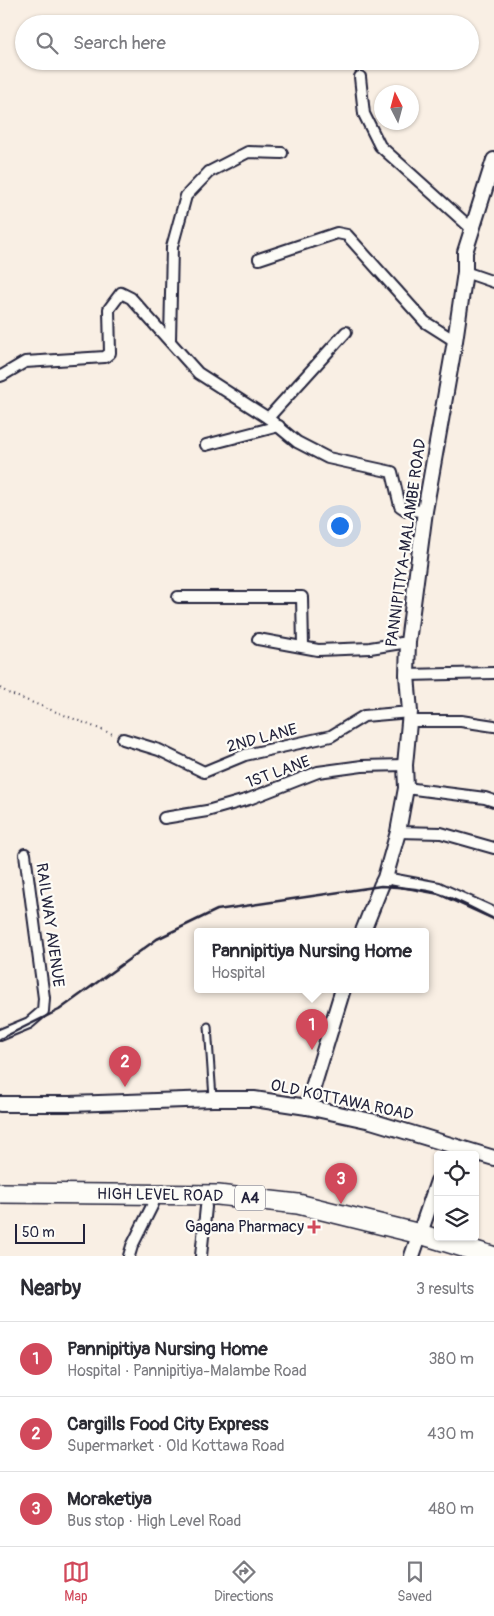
<!DOCTYPE html>
<html lang="en">
<head>
<meta charset="utf-8">
<style>
	body { margin:0; font-family:Pangolin,sans-serif; background:#f2f2f3; color:#2b2b33 }
	.controls { position:absolute; right:15px; bottom:15px; display:grid; overflow:hidden; border-radius:5px; box-shadow:0 1px 4px #0004 }
	.controls button { width:45px; height:45px; display:grid; place-items:center; padding:0; border:0; border-bottom:1px solid #e1e1e2; background:#fff; color:#2b2b33; font:25px sans-serif }
	.compass { position:absolute; left:374px; top:85px; width:45px; height:45px; border-radius:50%; background:#fff; box-shadow:0 1px 4px #0004; rotate:354deg }
	.scale { position:absolute; left:15px; bottom:12px; width:70px; box-sizing:border-box; padding-left:5px; border:2px solid #22223b; border-top:0; font-size:14px; line-height:18px; white-space:nowrap; color:#22223b; -webkit-text-stroke:4px #fdfcf7; paint-order:stroke }
	.you { position:absolute; left:339px; top:525px; width:18px; height:18px; margin:-12px; border:4px solid #fff; border-radius:50%; background:#1a73e8; box-shadow:0 0 0 8px #1a73e833 }
	.badge { display:grid; place-items:center; width:32px; height:32px; border-radius:50%; background:#d1495b; color:#fff; font-size:16px; font-weight:700 }
	.pin { position:absolute; translate:-50% -41px; filter:drop-shadow(0 1px 2px #0008) }
	.pin::after { content:''; position:absolute; top:26px; width:18px; height:15px; background:inherit; clip-path:polygon(0 0,100% 0,50% 100%) }
	.popup { position:absolute; left:194px; top:928px; width:235px; height:65px; box-sizing:border-box; display:grid; place-content:center; border-radius:5px; background:#fff; filter:drop-shadow(0 1px 4px #0005); font-size:16px; white-space:nowrap; color:#7c7c81 }
	.popup b { font-size:19px; color:#2b2b33 }
	.popup::after { content:''; position:absolute; left:50%; top:100%; margin-left:-10px; border:10px solid transparent; border-top-color:#fff }
	.list { margin:0; padding:0; list-style:none }
	h2 { display:flex; justify-content:space-between; align-items:center; height:65px; margin:0; padding:0 20px; font-size:21px }
	h2 small { font-size:16px; font-weight:400; color:#7c7c81 }
	.list li { display:grid; grid-template-columns:32px 1fr auto; gap:15px; align-items:center; box-sizing:border-box; height:75px; padding:0 20px; border-top:1px solid #e1e1e2 }
	.list b { display:block; font-size:19px; white-space:nowrap }
	.list p { margin:0; font-size:16px; white-space:nowrap; color:#7c7c81 }
	.list em { font-size:16px; font-style:normal; color:#7c7c81 }
	.icon { flex:none; width:28px; height:28px; fill:none; stroke:currentColor; stroke-width:2; stroke-linecap:round; stroke-linejoin:round }
	.map { position:relative; flex:none; width:494px; height:1256px; overflow:hidden }
	.search { position:absolute; background:#fff; box-shadow:0 1px 4px #0004; left:15px; right:15px; top:15px; height:55px; display:flex; align-items:center; gap:12px; box-sizing:border-box; padding:0 18px; border-radius:28px; color:#7c7c81; font-size:19px }
	.sheet { height:290px; background:#fff }
	nav { display:flex; justify-content:space-around; align-items:center; box-sizing:border-box; height:70px; border-top:1px solid #e1e1e2; background:#fff; font-size:14px; color:#7c7c81 }
	nav a { display:grid; justify-items:center; gap:2px }
	nav .on { color:#d1495b }
	.map>svg:first-child { display:block }
</style>
</head>
<body>
<div class="map">
<svg width="494" height="1256" viewBox="0 0 494 1256">
	<rect width="100%" height="100%" fill="#f9efe4"/>
	<filter id="ink" filterUnits="userSpaceOnUse"><feTurbulence type="fractalNoise" baseFrequency=".02" numOctaves="2"/><feDisplacementMap in="SourceGraphic" scale="10" xChannelSelector="R" yChannelSelector="G"/><feConvolveMatrix kernelMatrix="1 2 1 2 8 2 1 2 1" color-interpolation-filters="sRGB"/></filter>
	<g filter="url(#ink)">
		<g fill="none" stroke-linecap="round" stroke-linejoin="round">
			<defs>
				<path id="lane" d="M208,1026L213,1098"/>
				<g id="street">
					<path d="M360,77L364,114L380,146L472,229"/>
					<path d="M259,259L337,233L347,235L425,322L455,341"/>
					<path d="M465,272L494,282"/>
					<path d="M170,340L172,247L186,196L209,172L248,152L282,153"/>
					<path d="M0,376L3,375L25,362L105,357L110,353L109,309L121,293L131,298L198,373L268,418L297,442L328,458L392,472L400,506L406,510L425,511"/>
					<path d="M268,418L346,332"/>
					<path d="M206,445L279,426"/>
					<path d="M178,597H302L303,646"/>
					<path d="M258,639L318,650L370,648L408,642"/>
					<path d="M407,675L494,673"/>
					<path d="M409,721H461L494,726"/>
					<path d="M123,739L159,750L204,772L245,755L331,736L364,716L410,712"/>
					<path d="M406,788L485,798L494,801"/>
					<path d="M164,818L207,811L249,799L318,772L362,766L405,765"/>
					<path d="M398,832L441,833L494,848"/>
					<path d="M385,878L439,888L494,913"/>
					<path d="M0,1035L29,1023L43,1011L44,998L25,854"/>
					<path d="M129,1256L132,1246L153,1204"/>
					<path d="M201,1256L206,1207"/>
				</g>
				<g id="secondary">
					<path d="M363,931L381,886L385,878L398,832L406,788L405,765L410,712L407,675L408,642L425,511L455,341L465,272V252L494,160"/>
					<path d="M0,1104H70L213,1099H254L307,1107L371,1121L494,1158"/>
					<path d="M307,1107L343,989"/>
					<path d="M412,1256L438,1181"/>
				</g>
				<path id="highway" d="M0,1193L218,1195L298,1204L420,1234L492,1256"/>
			</defs>
			<use href="#lane" stroke="#22223b" stroke-width="9"/>
			<use href="#street" stroke="#22223b" stroke-width="14"/>
			<use href="#secondary" stroke="#22223b" stroke-width="18"/>
			<use href="#highway" stroke="#22223b" stroke-width="22"/>
			<path stroke="#22223b" stroke-width="2" stroke-dasharray="1 4" stroke-linecap="butt" d="M0,688L8,693L115,735"/>
			<use href="#lane" stroke="#fdfcf7" stroke-width="5"/>
			<use href="#street" stroke="#fdfcf7" stroke-width="10"/>
			<use href="#secondary" stroke="#fdfcf7" stroke-width="14"/>
			<use href="#highway" stroke="#fdfcf7" stroke-width="19"/>
			<path stroke="#22223b" stroke-width="2.5" d="M0,1039L59,1010L157,939L217,910L381,886C398,887 415,888 432,892C454,897 474,910 494,919"/>
		</g>
	</g>
	<path fill="#d1495b" stroke="#fdfcf7" stroke-width="2" d="M311.5 1219.5h5v5h5v5h-5v5h-5v-5h-5v-5h5z"/>
	<g text-anchor="middle" dominant-baseline="central" stroke-width="4.5" stroke-linejoin="round" paint-order="stroke">
		<rect fill="#fdfcf7" stroke="#646373" stroke-width="1" x="235" y="1185.5" width="30" height="25" rx="4"/>
		<g font-size="15" font-weight="bold" fill="#22223b">
			<text x="250" y="1198">A4</text>
		</g>
		<g font-size="16" fill="#22223b" stroke="#fdfcf7">
			<text transform="translate(406 543) rotate(-82)">PANNIPITIYA-MALAMBE ROAD</text>
			<text transform="translate(262 738) rotate(-15)">2ND LANE</text>
			<text transform="translate(278 772) rotate(-20)">1ST LANE</text>
			<text transform="translate(50 925) rotate(82)">RAILWAY AVENUE</text>
			<text transform="translate(342 1100) rotate(12)">OLD KOTTAWA ROAD</text>
			<text transform="translate(160 1195) rotate(1)">HIGH LEVEL ROAD</text>
		</g>
		<g font-size="16" fill="#22223b" stroke="#fdfcf7" text-anchor="end">
			<text x="304" y="1227">Gagana Pharmacy</text>
		</g>
	</g>
</svg>
<div class="controls">
<button><svg class="icon" aria-label="locate" viewBox="0 0 24 24"><circle cx="12" cy="12" r="6"/><path d="M12 2v4M12 18v4M2 12h4M18 12h4"/></svg></button>
<button><svg class="icon" aria-label="layers" viewBox="0 0 24 24"><path d="M12 4l9 5-9 5-9-5zM3 14l9 5 9-5"/></svg></button>
</div>
<svg class="compass" viewBox="-18 -18 36 36"><path d="M0-13l5 13h-10z" fill="#e53935"/><path d="M0 13l5-13h-10z" fill="#7c7c81"/></svg>
<div class="scale">50 m</div>
<div class="you"></div>
<div class="pin badge" style="left:312px;top:1050px">1</div>
<div class="popup"><b>Pannipitiya Nursing Home</b>Hospital</div>
<div class="pin badge" style="left:125px;top:1087px">2</div>
<div class="pin badge" style="left:341px;top:1204px">3</div>
<div class="search"><svg class="icon" aria-label="search" viewBox="0 0 24 24"><circle cx="10" cy="10" r="6"/><path d="M15 15l6 6"/></svg>Search here</div>
</div>
<section class="sheet">
<h2>Nearby<small>3 results</small></h2>
<ul class="list">
<li><span class="badge">1</span><div><b>Pannipitiya Nursing Home</b><p>Hospital · Pannipitiya-Malambe Road</p></div><em>380 m</em></li>
<li><span class="badge">2</span><div><b>Cargills Food City Express</b><p>Supermarket · Old Kottawa Road</p></div><em>430 m</em></li>
<li><span class="badge">3</span><div><b>Moraketiya</b><p>Bus stop · High Level Road</p></div><em>480 m</em></li>
</ul>
</section>
<nav>
<a class="on"><svg class="icon" aria-label="map" viewBox="0 0 24 24"><path d="M3 6l6-2 6 2 6-2v14l-6 2-6-2-6 2zM9 4v14M15 6v14"/></svg>Map</a>
<a><svg class="icon" aria-label="directions" viewBox="0 0 24 24"><path d="M12 3l9 9-9 9-9-9zM9 14v-3h6M13 9l2 2-2 2"/></svg>Directions</a>
<a><svg class="icon" aria-label="saved" viewBox="0 0 24 24"><path d="M7 4h10v16l-5-4-5 4z"/></svg>Saved</a>
</nav>
</body>
</html>
